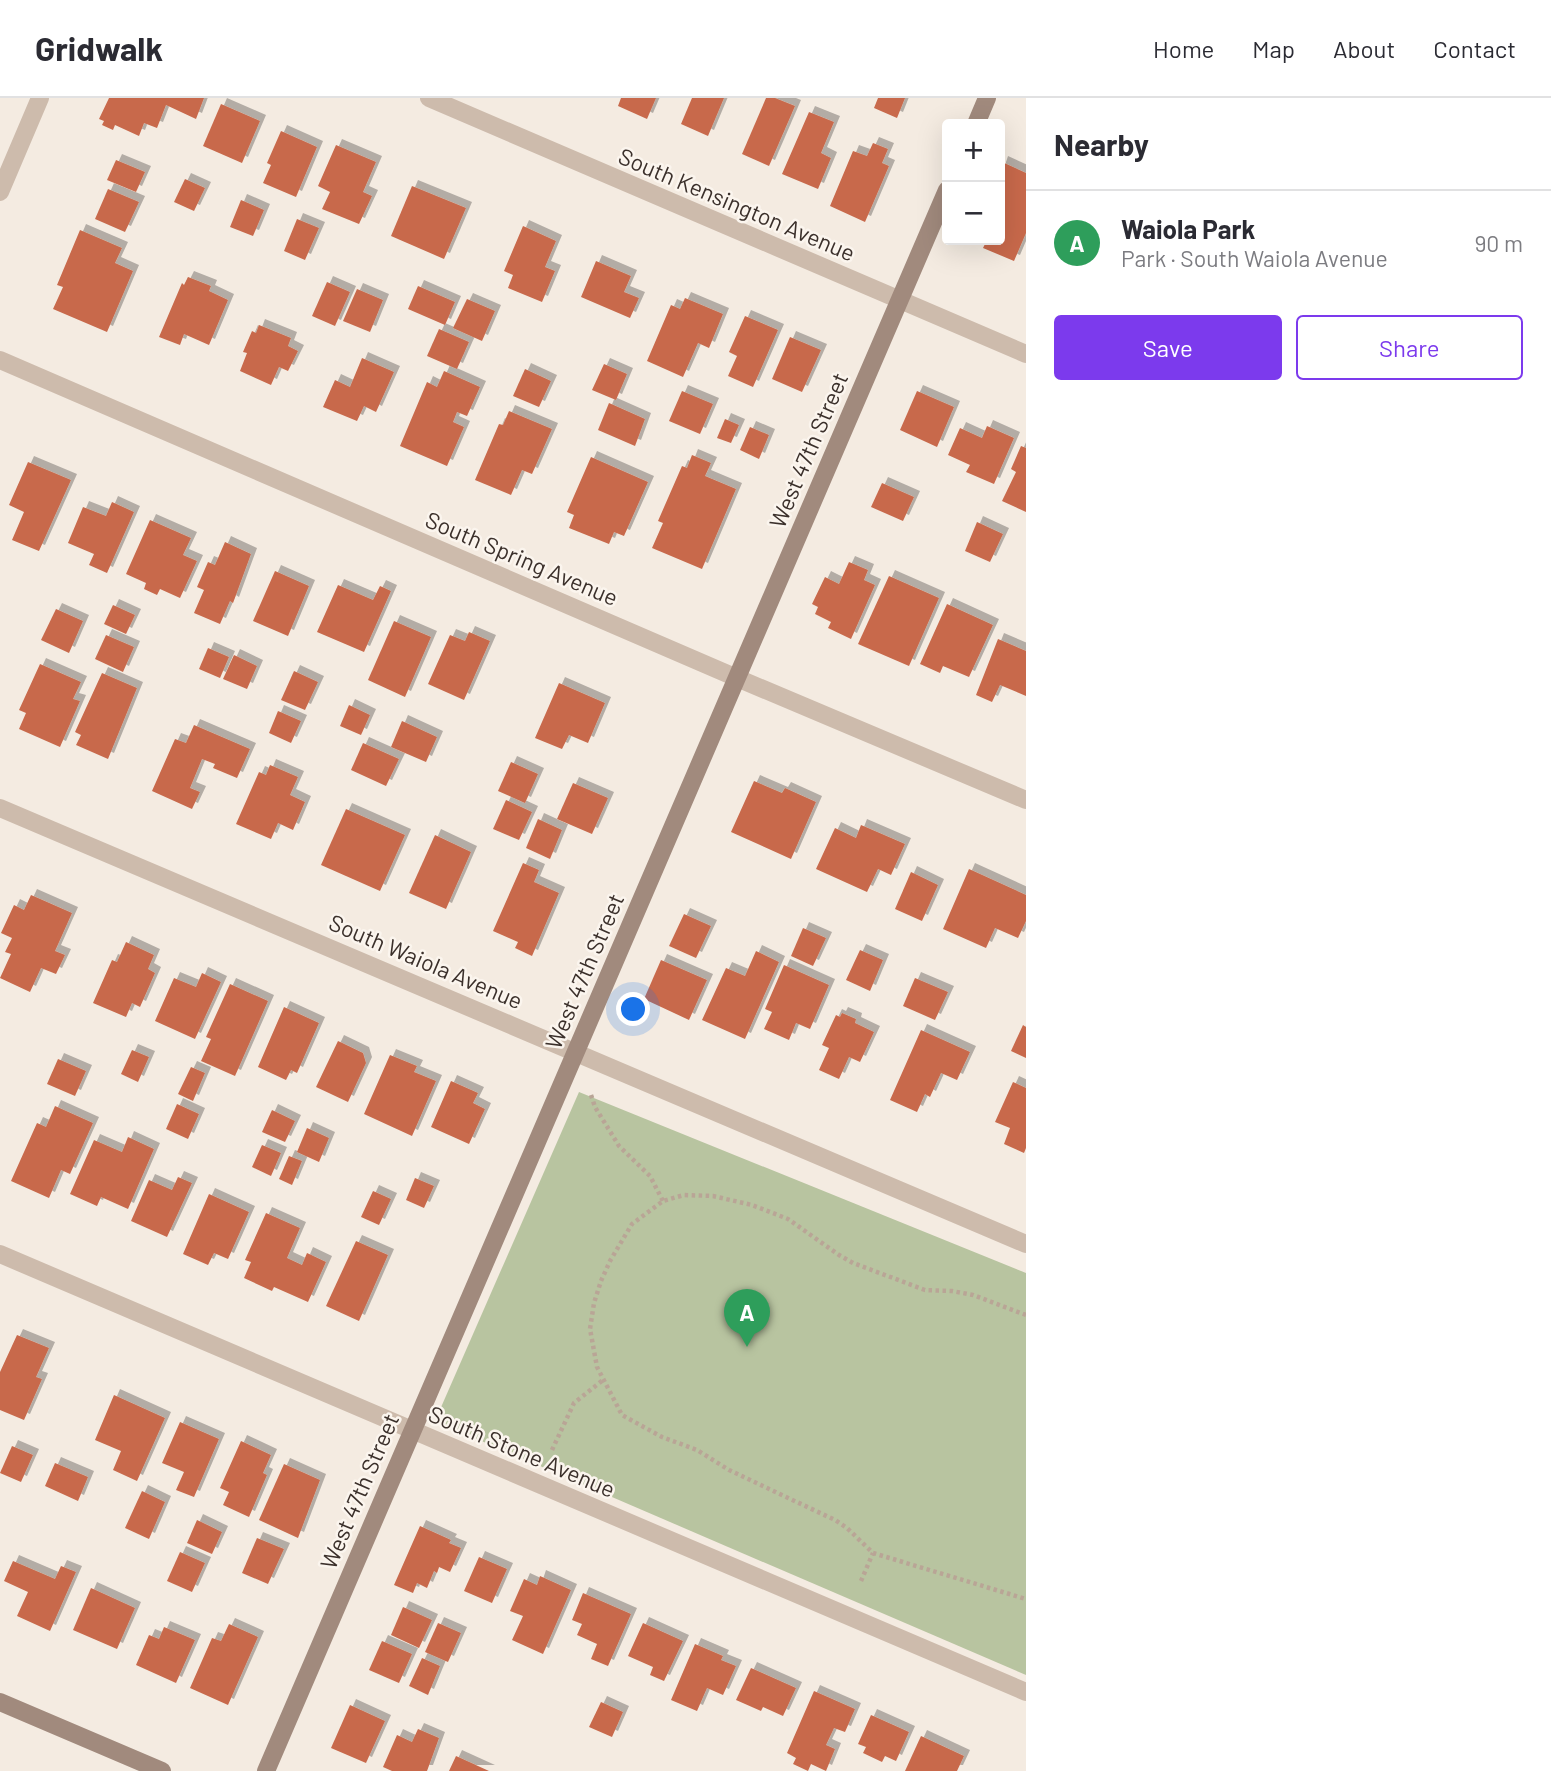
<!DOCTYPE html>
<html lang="en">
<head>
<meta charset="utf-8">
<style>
	body { margin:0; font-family:Barlow,sans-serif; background:#f7f7f7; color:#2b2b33 }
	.controls { position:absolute; right:21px; top:21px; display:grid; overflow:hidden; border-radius:7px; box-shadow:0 7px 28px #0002 }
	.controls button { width:63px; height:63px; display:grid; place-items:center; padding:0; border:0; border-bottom:2px solid #e1e1e2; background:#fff; color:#2b2b33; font:35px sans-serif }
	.you { position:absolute; left:634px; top:912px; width:24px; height:24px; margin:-18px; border:5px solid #fff; border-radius:50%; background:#1a73e8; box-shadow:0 0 0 10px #1a73e833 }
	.badge { display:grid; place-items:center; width:46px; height:46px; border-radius:50%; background:#7c3aed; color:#fff; font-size:23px; font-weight:700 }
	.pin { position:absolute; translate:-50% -58px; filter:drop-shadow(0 2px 4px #0008) }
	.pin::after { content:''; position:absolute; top:37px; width:24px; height:21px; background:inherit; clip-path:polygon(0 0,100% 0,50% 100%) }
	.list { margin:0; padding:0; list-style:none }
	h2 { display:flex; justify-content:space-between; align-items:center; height:91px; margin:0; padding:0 28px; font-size:30px }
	h2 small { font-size:23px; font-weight:400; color:#7c7c81 }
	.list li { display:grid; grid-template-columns:46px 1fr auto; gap:21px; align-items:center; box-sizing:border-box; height:105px; padding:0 28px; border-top:2px solid #e1e1e2 }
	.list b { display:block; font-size:26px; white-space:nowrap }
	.list p { margin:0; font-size:23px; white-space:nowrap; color:#7c7c81 }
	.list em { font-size:23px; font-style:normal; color:#7c7c81 }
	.actions { display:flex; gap:14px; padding:21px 28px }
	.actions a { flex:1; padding:16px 0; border:2px solid #7c3aed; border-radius:7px; text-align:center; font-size:24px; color:#7c3aed }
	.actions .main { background:#7c3aed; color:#fff }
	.map { position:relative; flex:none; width:1026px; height:1673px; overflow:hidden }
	header { display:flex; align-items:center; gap:42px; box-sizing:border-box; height:98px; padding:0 35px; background:#fff; border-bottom:2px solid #e1e1e2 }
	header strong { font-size:33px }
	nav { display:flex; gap:38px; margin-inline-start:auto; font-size:24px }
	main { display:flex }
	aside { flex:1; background:#fff }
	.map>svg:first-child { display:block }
</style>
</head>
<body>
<header>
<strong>Gridwalk</strong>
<nav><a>Home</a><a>Map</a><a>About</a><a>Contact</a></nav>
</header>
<main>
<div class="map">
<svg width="1026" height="1673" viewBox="0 0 1026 1673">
	<defs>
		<filter id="shadow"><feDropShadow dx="6" dy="-6" stdDeviation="0" flood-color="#0004"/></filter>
	</defs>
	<rect width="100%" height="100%" fill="#f4ebe1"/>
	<path fill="#b8c4a0" d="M579,994L1026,1175V1577L435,1323Z"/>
	<g fill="#c8694b" filter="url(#shadow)">
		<path d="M109,0H204L196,21L166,7L157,30L144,25L139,38L115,27L113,32L102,27L104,23L99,21Z"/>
		<path d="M621,0H656L647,21L618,8Z"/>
		<path d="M692,0H724L708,38L681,26Z"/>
		<path d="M766,0H775L795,8L769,68L742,56Z"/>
		<path d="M878,0H905L897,20L874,10Z"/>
		<path d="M221,6L260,23L242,65L203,48Z"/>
		<path d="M809,14L834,24L821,55L831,60L818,91L782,76Z"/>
		<path d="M281,33L317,49L296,99L263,85L271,67L267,65Z"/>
		<path d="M873,45L888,51L882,65L889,68L865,124L830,108L853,53L867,58Z"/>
		<path d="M336,47L376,64L363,94L372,98L359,126L322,111L330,94L318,88Z"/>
		<path d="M116,62L145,74L136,94L107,82Z"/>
		<path d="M1002,64L1026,75V135L1014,163L983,150L987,142H1000V112L1004,101L1000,99V70Z"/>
		<path d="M185,81L205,90L194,113L174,104Z"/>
		<path d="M412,88L466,110L444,161L391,138Z"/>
		<path d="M108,91L139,104L125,134L95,121Z"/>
		<path d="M241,102L264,112L253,138L230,129Z"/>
		<path d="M297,121L319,130L305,162L284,153Z"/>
		<path d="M523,128L556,143L545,169L555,173L542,204L508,190L513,177L504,173Z"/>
		<path d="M80,132L122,150L115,165L133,173L107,234L53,211L63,189L57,187Z"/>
		<path d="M596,163L631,178L624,194L639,200L630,220L581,199Z"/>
		<path d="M188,179L211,188L209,193L228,202L209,247L184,236L180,247L159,239L182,185L184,187Z"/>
		<path d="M327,184L350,194L335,228L312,218Z"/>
		<path d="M418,188L455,204L445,227L408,211Z"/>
		<path d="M357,191L383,202L370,234L343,223Z"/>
		<path d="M685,200L723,216L709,250L698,245L683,279L647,263L671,207L680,211Z"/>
		<path d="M467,201L495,213L482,243L453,230Z"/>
		<path d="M745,218L778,232L753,289L728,278L737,258L729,254Z"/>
		<path d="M259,227L291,240L288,248L298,253L288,273L279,269L271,287L240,273L247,255L243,254L252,233L256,235Z"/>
		<path d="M439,231L469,244L457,271L427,258Z"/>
		<path d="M790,239L821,252L802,294L772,281Z"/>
		<path d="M362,260L394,274L376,314L364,308L357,323L323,309L335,282L350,289Z"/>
		<path d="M604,266L627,276L616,302L592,292Z"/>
		<path d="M525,271L551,283L539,309L513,298Z"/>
		<path d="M444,273L480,289L467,318L457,314L453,324L464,329L447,368L400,348L427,284L437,289Z"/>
		<path d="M682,293L713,306L700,336L669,323Z"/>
		<path d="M917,293L954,309L937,349L900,332Z"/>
		<path d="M609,305L645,321L635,348L598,332Z"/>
		<path d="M509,313L552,331L532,376L522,372L511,397L475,382L499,326L503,327Z"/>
		<path d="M725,321L739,327L731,345L717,340Z"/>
		<path d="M987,328L1014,340L994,386L966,374L970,367L948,357L960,330L982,340Z"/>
		<path d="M750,329L769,337L759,361L740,352Z"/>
		<path d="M1021,348L1026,350V414L1002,403L1016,374L1011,371Z"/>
		<path d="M692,357L711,365L705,378L736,391L702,471L652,450L663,425L658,423L682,368L687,370Z"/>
		<path d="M591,359L648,384L624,438L614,434L609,446L569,430L574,417L567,414Z"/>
		<path d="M28,364L71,382L39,453L12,442L24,414L9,407Z"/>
		<path d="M882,385L914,399L903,423L871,409Z"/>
		<path d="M112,404L134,414L107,475L89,467L94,456L68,445L83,409L106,418Z"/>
		<path d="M150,422L191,440L183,457L197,463L180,500L160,491L157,497L144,491L146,485L126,476Z"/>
		<path d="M977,424L1003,436L990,464L965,453Z"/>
		<path d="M225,444L251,456L233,505L230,503L220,526L194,515L204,492L197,489L208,464L215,467Z"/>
		<path d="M849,464L868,472L864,482L875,487L851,541L828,530L831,524L815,516L818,509L812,506L825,479L839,486Z"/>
		<path d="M275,473L309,488L288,538L253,523Z"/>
		<path d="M889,478L939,500L909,568L858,546Z"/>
		<path d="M338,487L373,502L380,488L391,493L364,554L317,534Z"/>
		<path d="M947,506L993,527L969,579L943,568L940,575L920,566Z"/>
		<path d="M113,507L135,517L126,536L104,526Z"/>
		<path d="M56,511L83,523L69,555L41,542Z"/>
		<path d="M394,523L431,539L405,599L368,582Z"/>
		<path d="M469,534L490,543L464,602L428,586L450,537L465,543Z"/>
		<path d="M106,537L134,549L123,574L95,561Z"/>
		<path d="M998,541L1026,553V598L1000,587L992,604L976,597Z"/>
		<path d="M208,550L229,559L220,580L199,571Z"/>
		<path d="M234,557L257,568L247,591L223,581Z"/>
		<path d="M40,566L81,584L73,601L80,603L60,649L19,631L26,615L19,612Z"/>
		<path d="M294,573L318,584L305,612L281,602Z"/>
		<path d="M102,575L137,590L108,661L76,647L81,637L75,634Z"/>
		<path d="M559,585L605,605L588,645L569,637L562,651L535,640Z"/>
		<path d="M349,607L370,617L361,637L340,628Z"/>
		<path d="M278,613L301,623L291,645L269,635Z"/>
		<path d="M402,623L437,639L426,664L391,649Z"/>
		<path d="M194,627L250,651L237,680L213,670L215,666L202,661L190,690L200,694L192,711L152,693L175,641L186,645Z"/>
		<path d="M363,645L399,661L386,688L351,672Z"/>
		<path d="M511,664L538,676L525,705L498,693Z"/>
		<path d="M270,667L298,679L290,697L305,704L293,732L278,725L271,741L236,726L259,674L266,677Z"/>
		<path d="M754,683L782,695L785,690L816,704L791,761L731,734Z"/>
		<path d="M573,685L608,700L592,736L557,721Z"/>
		<path d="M506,702L532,714L519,742L493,731Z"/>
		<path d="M346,711L405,737L380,793L321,767Z"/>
		<path d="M538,721L562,732L550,761L526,750Z"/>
		<path d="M861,727L905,746L891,777L878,771L867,794L816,771L835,730L856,740Z"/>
		<path d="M435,737L471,754L446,811L409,795Z"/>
		<path d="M523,765L539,772L534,784L559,795L532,858L515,850L518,844L493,833Z"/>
		<path d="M969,771L1026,797V823L1018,840L995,830L986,850L943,831Z"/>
		<path d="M911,774L938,787L922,823L895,811Z"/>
		<path d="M31,797L72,815L55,853L65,857L56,876L41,870L30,894L0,880L11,856L5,854L12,840L1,835L14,807L24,812Z"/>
		<path d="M684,816L711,828L696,860L669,848Z"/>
		<path d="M803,830L826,840L813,868L791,858Z"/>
		<path d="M126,844L154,857L148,871L155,875L140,909L132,905L126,919L93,905L112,862L117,864Z"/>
		<path d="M860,852L883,862L870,893L846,882Z"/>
		<path d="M756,853L779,864L745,941L702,922L726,870L745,878Z"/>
		<path d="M661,862L707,882L689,922L644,901Z"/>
		<path d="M784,867L829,887L810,931L796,925L789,942L764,931L772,914L765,911Z"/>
		<path d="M202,875L221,884L195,941L155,923L174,880L196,889Z"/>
		<path d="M915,880L948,894L935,922L903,908Z"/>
		<path d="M230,886L268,903L235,978L201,963L211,941L206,939Z"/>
		<path d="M284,909L319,925L297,975L291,972L286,982L258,969Z"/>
		<path d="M842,915L856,921L855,925L874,934L860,964L849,959L839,981L819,972L829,950L822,947L836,917L840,919Z"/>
		<path d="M1023,927L1026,929V960L1011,953Z"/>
		<path d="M921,932L970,954L957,982L941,975L930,999L925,996L917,1014L890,1002Z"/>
		<path d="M338,943L363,955L366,965L348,1004L316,989Z"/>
		<path d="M132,952L149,959L138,984L121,976Z"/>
		<path d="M390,957L417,968L414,974L436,983L412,1038L364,1016Z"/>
		<path d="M58,961L86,973L75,998L47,986Z"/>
		<path d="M191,969L205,975L193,1003L178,996Z"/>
		<path d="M451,983L478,995L473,1005L485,1011L469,1046L431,1029Z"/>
		<path d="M1013,984L1026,990V1050L1024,1055L1004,1046L1010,1030L995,1024Z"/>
		<path d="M177,1006L199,1016L188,1041L166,1031Z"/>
		<path d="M55,1008L93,1025L70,1076L61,1072L49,1100L11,1083L37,1025L46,1029Z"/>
		<path d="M272,1012L295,1023L285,1044L262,1034Z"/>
		<path d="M307,1030L329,1040L319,1064L297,1054Z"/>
		<path d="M128,1039L154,1051L128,1111L101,1099L97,1108L70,1096L94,1042L122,1054Z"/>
		<path d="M262,1047L281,1055L271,1078L252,1069Z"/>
		<path d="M289,1058L302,1063L292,1087L279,1081Z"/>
		<path d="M178,1079L192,1085L167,1139L131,1123L149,1082L172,1092Z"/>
		<path d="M415,1080L434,1088L424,1110L406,1102Z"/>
		<path d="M373,1093L391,1101L379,1127L361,1119Z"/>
		<path d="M209,1096L249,1114L228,1161L214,1155L208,1167L183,1156Z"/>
		<path d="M266,1115L300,1130L287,1160L302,1167L307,1155L326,1164L308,1204L274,1189L272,1193L244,1180L251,1164L245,1162Z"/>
		<path d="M356,1143L388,1157L359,1223L326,1208Z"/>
		<path d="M17,1237L49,1250L36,1279L42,1281L24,1322L0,1312V1274Z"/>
		<path d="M114,1297L165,1320L137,1383L113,1372L121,1353L95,1342Z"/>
		<path d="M180,1324L219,1341L194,1399L176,1392L184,1374L162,1365Z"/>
		<path d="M241,1343L271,1357L263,1375L267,1377L249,1419L223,1407L229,1394L220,1390Z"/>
		<path d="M12,1348L33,1357L21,1384L0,1375Z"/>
		<path d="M55,1365L88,1379L78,1403L45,1388Z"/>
		<path d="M284,1366L320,1382L298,1440L259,1422Z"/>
		<path d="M142,1393L165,1404L149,1441L125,1430Z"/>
		<path d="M197,1422L222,1434L212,1456L187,1445Z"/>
		<path d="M420,1428L451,1442L449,1445L461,1450L450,1474L439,1469L437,1475L434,1473L427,1490L417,1485L413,1495L394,1487Z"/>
		<path d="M257,1440L284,1451L268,1486L242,1475Z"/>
		<path d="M180,1454L205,1465L192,1494L167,1483Z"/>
		<path d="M479,1459L507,1471L492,1505L464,1493Z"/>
		<path d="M13,1463L55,1481L61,1468L76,1474L50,1533L17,1518L28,1494L4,1483Z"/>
		<path d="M540,1478L571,1492L543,1556L512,1542L523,1518L510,1513L524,1481L537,1487Z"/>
		<path d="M91,1490L135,1510L117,1551L73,1532Z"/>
		<path d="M583,1495L631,1516L608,1568L591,1561L597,1546L577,1537L582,1526L572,1522Z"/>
		<path d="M403,1509L432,1522L419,1550L391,1537Z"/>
		<path d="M438,1525L461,1535L448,1564L425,1554Z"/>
		<path d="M643,1525L683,1543L664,1583L650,1577L653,1569L628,1558Z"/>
		<path d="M229,1526L258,1539L228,1607L190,1590L212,1540L221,1543Z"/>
		<path d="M164,1529L195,1542L176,1585L136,1567L149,1537L159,1541Z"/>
		<path d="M382,1543L412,1556L399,1585L369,1572Z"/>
		<path d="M695,1546L723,1558L721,1562L736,1568L723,1597L707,1590L697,1613L671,1602Z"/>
		<path d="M422,1560L440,1568L428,1597L409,1588Z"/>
		<path d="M751,1570L796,1590L783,1618L763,1609L761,1613L736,1602Z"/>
		<path d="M814,1593L855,1611L845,1634L834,1630L826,1647L835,1651L826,1673L811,1666L808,1673L793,1666L796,1660L787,1655Z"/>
		<path d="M601,1604L623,1614L612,1639L589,1629Z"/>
		<path d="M350,1607L385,1623L366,1665L331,1650Z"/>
		<path d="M871,1617L909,1634L896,1663L885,1658L882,1664L863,1655L866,1649L858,1646Z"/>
		<path d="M418,1631L439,1640L427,1673H392L383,1669L397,1637L412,1644Z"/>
		<path d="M921,1638L964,1658L957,1673H905Z"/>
		<path d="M456,1658L489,1673H449Z"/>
	</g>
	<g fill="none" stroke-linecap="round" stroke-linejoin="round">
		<g stroke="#b9a596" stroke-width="4.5" stroke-dasharray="3.5 3.5" stroke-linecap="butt">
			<path d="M591,997L595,1009L619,1048L650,1078L663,1103"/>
			<path d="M1026,1217L973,1197L952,1193L925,1192L853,1165L839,1157L788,1121L752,1107L713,1098L684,1097L663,1103L632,1126L610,1163L601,1183L594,1205L590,1231L597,1269L622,1317L662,1339L697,1352L729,1372L835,1422L847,1430L873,1455L1026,1501"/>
			<path d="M552,1352L574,1305L603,1282"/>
			<path d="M861,1483L873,1455"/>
		</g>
		<g stroke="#cdbbac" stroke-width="18">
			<path d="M429,0L1026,256"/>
			<path d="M0,94L40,0"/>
			<path d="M0,262L737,580L1026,702"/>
			<path d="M0,710L1026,1146"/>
			<path d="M0,1156L1026,1594"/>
		</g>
		<g stroke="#a18a7d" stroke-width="18">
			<path d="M976,26L987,0"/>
			<path d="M0,1604L162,1673"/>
			<path d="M266,1673L947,92"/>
		</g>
	</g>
	<g text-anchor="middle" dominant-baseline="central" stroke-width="5" stroke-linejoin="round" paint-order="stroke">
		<g font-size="23" fill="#3b302b" stroke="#fbf5ee">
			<text transform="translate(737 106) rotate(23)">South Kensington Avenue</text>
			<text transform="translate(808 352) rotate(-67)">West 47th Street</text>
			<text transform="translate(522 460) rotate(23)">South Spring Avenue</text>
			<text transform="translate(426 863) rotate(23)">South Waiola Avenue</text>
			<text transform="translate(584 873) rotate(-67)">West 47th Street</text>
			<text transform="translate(522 1353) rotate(23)">South Stone Avenue</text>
			<text transform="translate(359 1393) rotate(-67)">West 47th Street</text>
		</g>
	</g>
</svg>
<div class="controls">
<button>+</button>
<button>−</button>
</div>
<div class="you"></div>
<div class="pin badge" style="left:747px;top:1249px;background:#2e9e5b">A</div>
</div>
<aside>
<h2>Nearby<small></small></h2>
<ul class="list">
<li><span class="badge" style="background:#2e9e5b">A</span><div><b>Waiola Park</b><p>Park · South Waiola Avenue</p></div><em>90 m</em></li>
</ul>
<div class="actions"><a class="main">Save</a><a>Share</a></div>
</aside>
</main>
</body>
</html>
